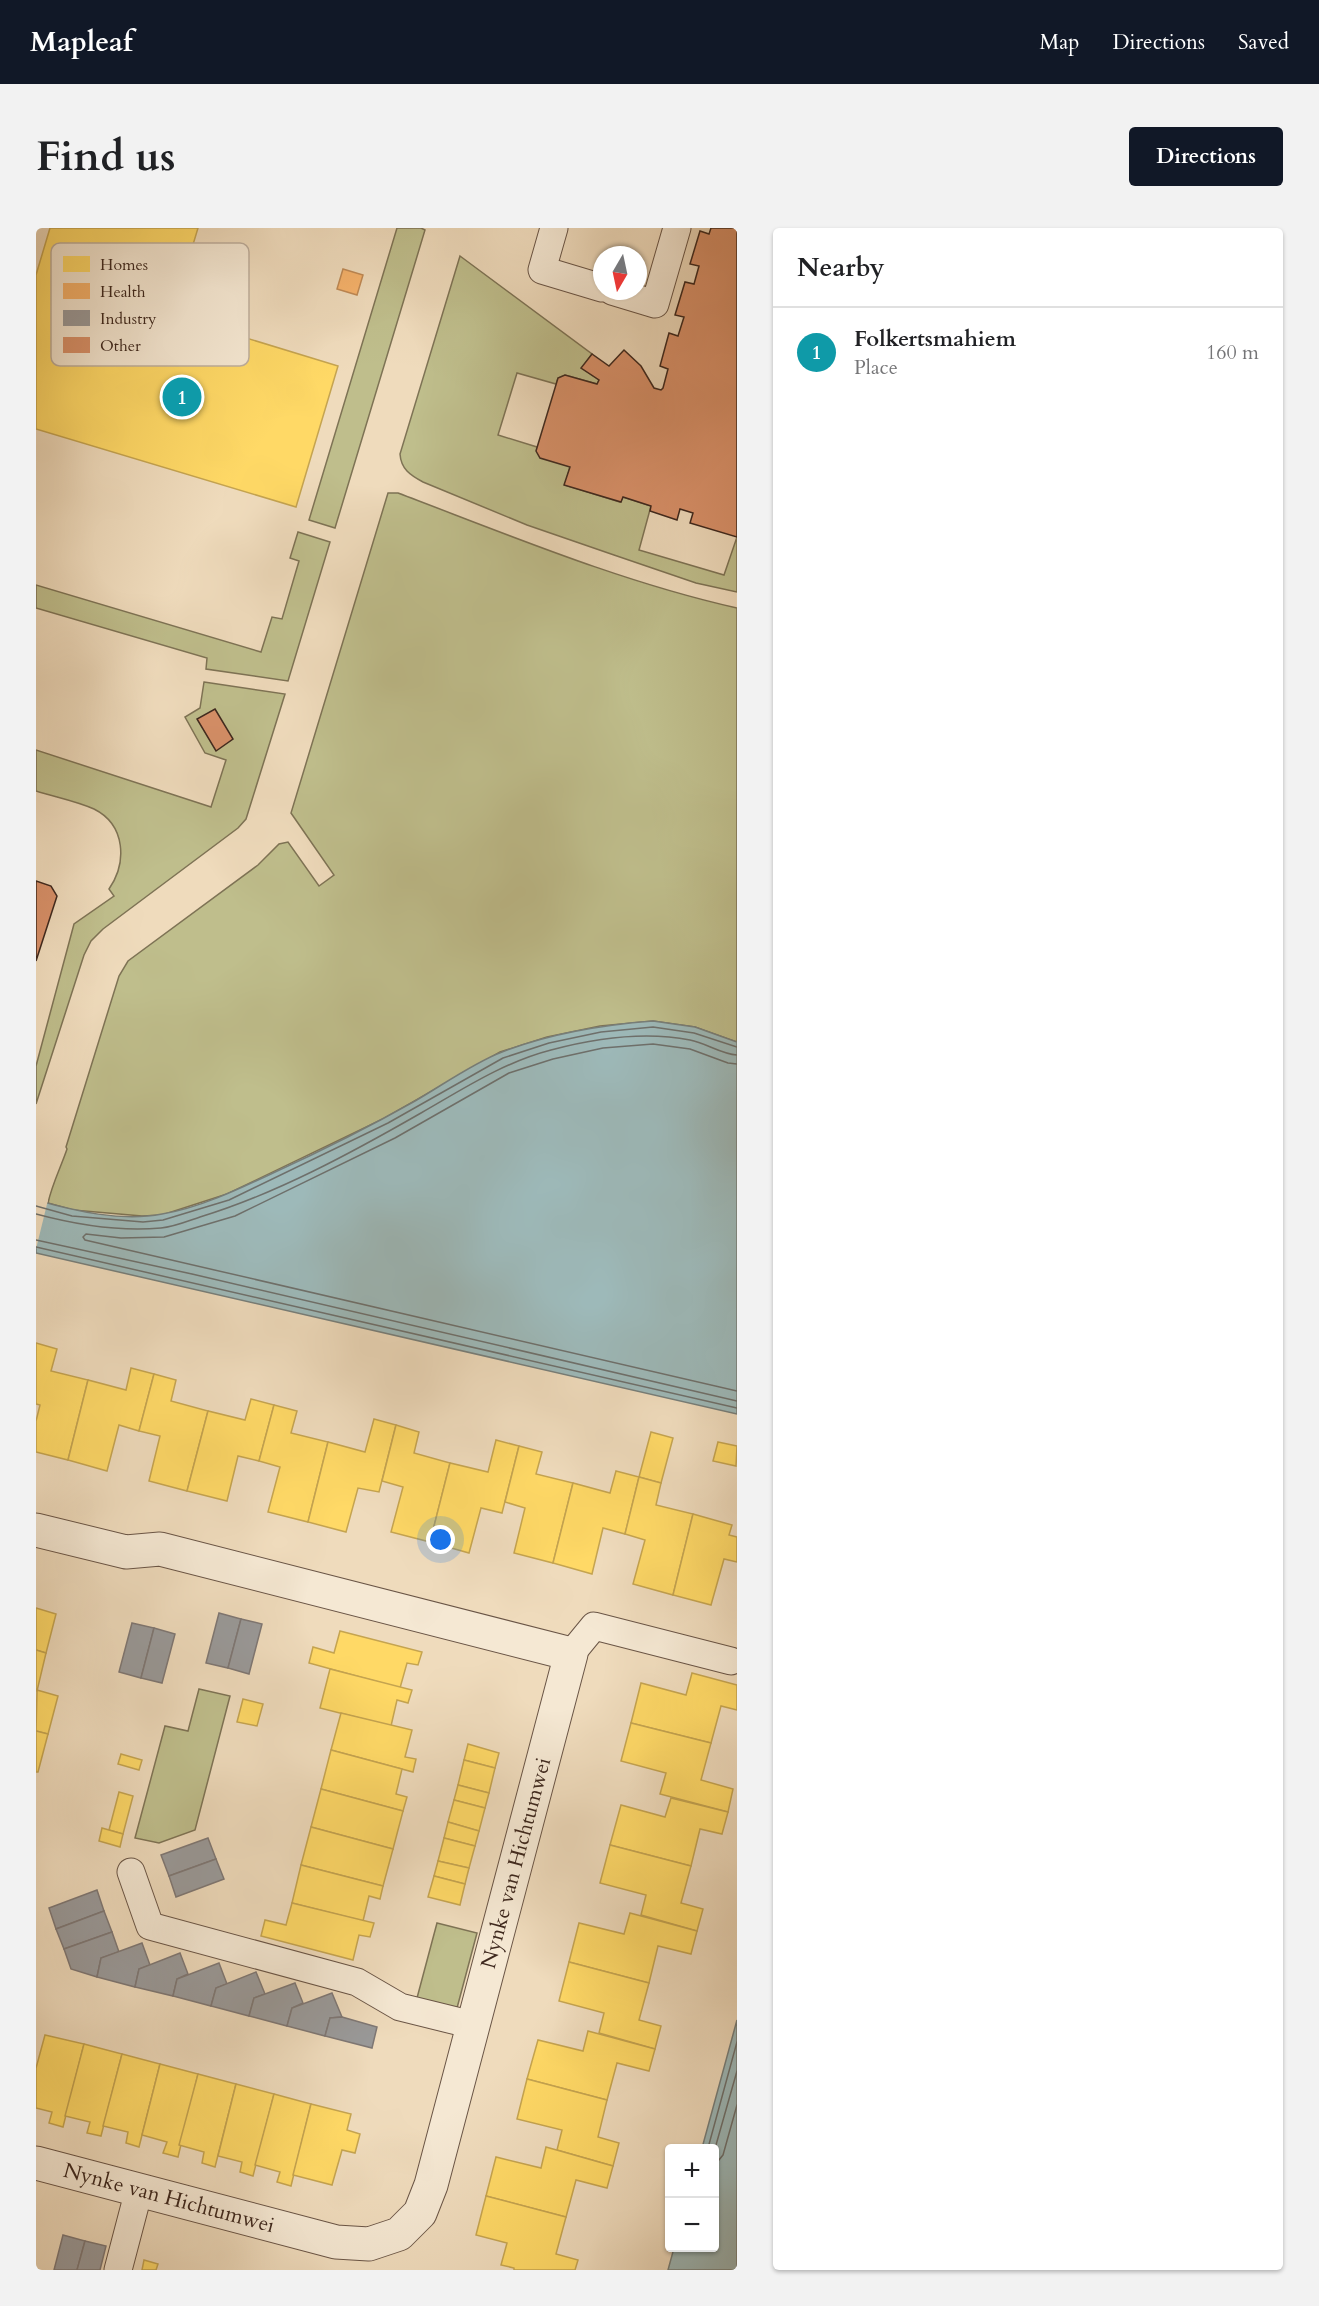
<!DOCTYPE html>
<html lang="en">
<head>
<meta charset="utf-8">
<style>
	body { margin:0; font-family:Cardo,serif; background:#f2f2f2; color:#202124 }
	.controls { position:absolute; right:18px; bottom:18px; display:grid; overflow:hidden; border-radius:6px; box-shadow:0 2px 4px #0004 }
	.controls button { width:54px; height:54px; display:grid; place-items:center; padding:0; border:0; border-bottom:2px solid #e0e0e0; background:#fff; color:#202124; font:30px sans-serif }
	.compass { position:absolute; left:557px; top:18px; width:54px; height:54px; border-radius:50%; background:#fff; box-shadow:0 2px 4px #0004; rotate:189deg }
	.you { position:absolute; left:405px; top:1312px; width:21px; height:21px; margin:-15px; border:4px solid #fff; border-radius:50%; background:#1a73e8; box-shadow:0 0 0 9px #1a73e833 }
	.badge { display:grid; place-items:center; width:39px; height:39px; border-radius:50%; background:#111827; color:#fff; font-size:20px; font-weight:700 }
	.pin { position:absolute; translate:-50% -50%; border:3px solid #fff; box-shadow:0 2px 6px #0006 }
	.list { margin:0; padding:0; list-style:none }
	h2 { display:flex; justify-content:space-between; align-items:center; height:78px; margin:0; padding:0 24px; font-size:26px }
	h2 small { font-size:20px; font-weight:400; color:#757577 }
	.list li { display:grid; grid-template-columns:39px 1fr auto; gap:18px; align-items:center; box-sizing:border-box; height:90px; padding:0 24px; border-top:2px solid #e0e0e0 }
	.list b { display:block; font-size:22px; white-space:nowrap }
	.list p { margin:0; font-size:20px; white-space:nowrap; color:#757577 }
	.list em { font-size:20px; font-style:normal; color:#757577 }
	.map { position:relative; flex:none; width:701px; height:2042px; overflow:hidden; border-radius:6px }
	header { display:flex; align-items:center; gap:36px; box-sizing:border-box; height:84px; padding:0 30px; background:#111827; color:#fff }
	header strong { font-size:28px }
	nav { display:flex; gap:33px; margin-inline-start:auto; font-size:21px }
	.intro { display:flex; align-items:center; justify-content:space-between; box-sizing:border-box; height:144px; padding:0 36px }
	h1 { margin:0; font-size:42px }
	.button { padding:15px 27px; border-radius:6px; background:#111827; color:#fff; font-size:21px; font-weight:700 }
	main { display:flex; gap:36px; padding:0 36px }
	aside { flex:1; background:#fff; border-radius:6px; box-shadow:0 2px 4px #0004 }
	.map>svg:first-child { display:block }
</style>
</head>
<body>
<header>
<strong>Mapleaf</strong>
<nav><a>Map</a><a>Directions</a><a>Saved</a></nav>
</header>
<div class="intro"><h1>Find us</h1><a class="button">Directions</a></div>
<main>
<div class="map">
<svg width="701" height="2042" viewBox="0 0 701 2042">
	<rect width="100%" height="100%" fill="#efdbbc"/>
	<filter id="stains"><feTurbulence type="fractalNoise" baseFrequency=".00333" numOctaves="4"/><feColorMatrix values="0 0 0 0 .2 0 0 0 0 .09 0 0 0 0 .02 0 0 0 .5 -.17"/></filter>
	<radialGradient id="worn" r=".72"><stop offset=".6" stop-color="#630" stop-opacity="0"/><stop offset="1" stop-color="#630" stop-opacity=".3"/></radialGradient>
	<g fill="#bfbe8c" stroke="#7e7355" stroke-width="1.5">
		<path d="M361,0H385L389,2L299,300L273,292Z"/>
		<path d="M424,28L556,126L546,140L563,152L561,156L529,147L522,150L520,156L481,145L462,207L501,219L534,239L529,257L584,274L587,269L615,278L603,322L688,347L701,309V364L660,355L578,327L491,297L387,254C374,247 365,241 364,226Z"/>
		<path d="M352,265H362C473,307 585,354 701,380V814L659,799L617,793L564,798L511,809L464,824L349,890L191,966L126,987L106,988L37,982L12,975C16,956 25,939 31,921L30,919L83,748L92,733L222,637L243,616L252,614L283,658L298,647L255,585Z"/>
		<path d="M262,304L294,314L252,453L170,441L171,430L0,380V357L225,424L236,389L246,391L263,333L254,330Z"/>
		<path d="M168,454L249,466L210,591L202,600L67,701L55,713L48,727L0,876V838L38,696L78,668L73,661C91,635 90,597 58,581C40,573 19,569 0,563V522L175,579L190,532L169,525L149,489L164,480Z"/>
		<path d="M163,1461L194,1468L159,1602L123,1615L99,1610L129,1498L152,1503Z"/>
		<path d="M401,1695L441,1705L421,1780L381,1770Z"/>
	</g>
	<g fill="#9db9b9" stroke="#777f7b" stroke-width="1.5">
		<path d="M617,793L659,799L701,814V1186L0,1025V972C39,983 85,994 126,986C163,980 203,961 237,945C285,923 333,899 379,873C405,858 439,834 466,824C515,805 565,797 617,793Z"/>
		<path d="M701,1792V2042H632L638,2020H678V1920H666Z"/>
	</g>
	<path fill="#efdbbc" d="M0,969L12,972L0,1021Z"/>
	<g fill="#ffd966" stroke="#c5a450" stroke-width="1.5">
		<path d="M14,0H162L131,103L144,106L148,91L302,138L260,279L0,201V47Z"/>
		<path d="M0,1115L21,1121L15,1143L52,1152L32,1232L0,1224V1193L4,1177L0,1176Z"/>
		<path d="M95,1140L118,1146L103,1203L83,1197L71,1243L32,1232L52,1152L90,1162Z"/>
		<path d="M118,1146L140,1152L135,1173L172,1183L151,1263L113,1253L124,1208L103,1203Z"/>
		<path d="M215,1171L238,1177L223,1233L202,1228L191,1273L151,1263L172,1183L209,1192Z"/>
		<path d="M238,1177L261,1183L255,1205L292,1214L272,1294L232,1284L244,1239L223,1233Z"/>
		<path d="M338,1191L360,1197L343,1264L322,1260L310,1304L272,1294L292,1214L329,1224Z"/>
		<path d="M360,1197L383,1204L378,1225L414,1235L394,1314L355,1304L367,1259L346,1253Z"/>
		<path d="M615,1204L637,1210L625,1255L603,1249Z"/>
		<path d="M460,1212L483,1218L466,1285L445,1280L433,1325L394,1314L414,1235L452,1244Z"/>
		<path d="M682,1214L701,1218L700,1238L677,1233Z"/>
		<path d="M483,1218L506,1224L500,1246L537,1255L517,1335L478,1325L489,1280L469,1274Z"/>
		<path d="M580,1243L603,1249L589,1306L567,1300L556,1346L517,1335L537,1255L574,1265Z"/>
		<path d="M603,1249L625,1255L620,1277L657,1286L637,1367L597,1356L609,1312L589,1306Z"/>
		<path d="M657,1286L696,1297L693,1307L701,1309V1334L688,1331L675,1377L637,1367Z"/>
		<path d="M0,1380L20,1386L10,1425L0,1422Z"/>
		<path d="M304,1403L386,1424L382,1437L371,1435L364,1460L273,1435L277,1419L298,1425Z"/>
		<path d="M0,1422L10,1425L1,1463H0Z"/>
		<path d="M294,1441L376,1462L372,1475L361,1472L355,1498L284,1480Z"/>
		<path d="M656,1445L701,1457V1482L685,1478L675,1515L595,1495L605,1455L650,1467Z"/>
		<path d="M1,1462L22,1468L12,1506L0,1503Z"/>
		<path d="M207,1471L227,1476L221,1498L201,1494Z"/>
		<path d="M305,1485L376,1502L369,1529L380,1531L377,1544L295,1522Z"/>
		<path d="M595,1495L675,1515L665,1552L697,1561L692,1584L624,1566L630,1545L585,1533Z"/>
		<path d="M0,1503L12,1506L2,1544H0Z"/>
		<path d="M432,1516L463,1525L459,1540L428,1532Z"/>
		<path d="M295,1522L366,1541L360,1566L371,1569L367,1583L285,1561Z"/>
		<path d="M85,1526L106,1532L103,1542L82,1536Z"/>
		<path d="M428,1532L459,1540L453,1565L422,1557Z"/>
		<path d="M422,1557L453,1565L449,1580L418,1572Z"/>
		<path d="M285,1561L367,1583L357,1621L275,1599Z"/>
		<path d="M83,1564L97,1568L87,1606L73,1602Z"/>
		<path d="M635,1570L692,1584L686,1606L664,1601L655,1638L574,1617L585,1577L629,1589Z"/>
		<path d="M418,1572L449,1580L443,1603L412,1594Z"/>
		<path d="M412,1594L443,1603L439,1618L408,1610Z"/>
		<path d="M275,1599L357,1621L347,1658L265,1637Z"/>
		<path d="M66,1600L87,1606L84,1619L63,1613Z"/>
		<path d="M408,1610L439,1618L433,1640L402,1633Z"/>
		<path d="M574,1617L655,1638L645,1675L667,1681L661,1703L605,1687L610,1667L564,1655Z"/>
		<path d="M402,1633L433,1640L429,1656L398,1648Z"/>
		<path d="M265,1637L347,1658L344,1671L333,1668L327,1693L256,1675Z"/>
		<path d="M398,1648L429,1656L424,1677L392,1669Z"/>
		<path d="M256,1675L338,1695L334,1709L323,1707L317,1732L225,1708L229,1692L250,1697Z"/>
		<path d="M594,1685L661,1703L655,1726L622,1718L613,1755L533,1734L543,1695L588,1706Z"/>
		<path d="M533,1734L613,1755L603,1792L625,1798L619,1821L563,1805L568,1785L523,1773Z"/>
		<path d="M552,1803L619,1821L613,1843L581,1835L571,1872L491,1851L502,1812L547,1823Z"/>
		<path d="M9,1807L48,1816L27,1899L13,1895L16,1884L0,1880V1840Z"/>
		<path d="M48,1816L86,1826L65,1908L51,1905L54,1894L29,1888Z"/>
		<path d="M86,1826L124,1836L103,1919L90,1915L92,1904L67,1898Z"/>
		<path d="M124,1836L162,1846L142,1929L127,1925L131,1914L106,1907Z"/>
		<path d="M162,1846L200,1856L179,1939L166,1935L168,1924L143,1917Z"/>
		<path d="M491,1851L571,1872L562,1909L583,1915L577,1938L521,1922L526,1902L481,1891Z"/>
		<path d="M200,1856L238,1866L217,1948L204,1944L206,1934L182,1928Z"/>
		<path d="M238,1866L275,1876L255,1958L241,1954L244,1944L219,1937Z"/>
		<path d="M275,1876L315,1886L311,1902L324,1906L319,1925L306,1922L296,1957L257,1947Z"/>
		<path d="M510,1919L577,1938L571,1960L540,1952L530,1989L450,1968L460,1929L505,1940Z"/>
		<path d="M450,1968L530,1989L520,2026L542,2032L539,2042H478V2040L465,2037L471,2015L440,2007Z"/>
		<path d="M108,2032L122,2036L120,2042H106Z"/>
	</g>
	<path fill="#f6b26b" stroke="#bf8954" stroke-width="1.5" d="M307,41L327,47L321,67L301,61Z"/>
	<g fill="#999" stroke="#7e7774" stroke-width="1.5">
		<path d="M183,1385L205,1391L192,1440L170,1435Z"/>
		<path d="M205,1391L226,1396L213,1446L192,1440Z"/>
		<path d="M96,1395L118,1400L105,1450L83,1444Z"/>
		<path d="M118,1400L139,1406L126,1455L105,1450Z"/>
		<path d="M172,1610L180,1631L133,1648L125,1627Z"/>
		<path d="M180,1631L188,1651L140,1669L133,1648Z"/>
		<path d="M61,1662L68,1683L20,1701L13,1680Z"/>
		<path d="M68,1683L76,1704L28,1721L20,1701Z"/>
		<path d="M76,1704L83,1724L65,1730L61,1749L35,1741L28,1721Z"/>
		<path d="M106,1715L114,1737L103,1741L99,1759L61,1749L65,1730Z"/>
		<path d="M144,1725L152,1746L141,1751L137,1768L99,1759L103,1741Z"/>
		<path d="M183,1735L191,1756L180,1760L175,1778L137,1768L141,1751Z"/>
		<path d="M220,1744L229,1766L218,1770L213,1788L175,1778L180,1760Z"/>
		<path d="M259,1755L267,1775L256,1780L251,1798L213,1788L218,1770Z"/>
		<path d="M296,1765L306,1789L294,1790L289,1808L251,1798L256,1780Z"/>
		<path d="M306,1789L341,1799L336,1820L289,1808L294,1790Z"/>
		<path d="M27,2007L49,2013L41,2042H18Z"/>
		<path d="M49,2013L70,2018L64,2042H41Z"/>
	</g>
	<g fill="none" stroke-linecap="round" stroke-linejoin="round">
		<g stroke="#6e706c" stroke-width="1.5">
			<path d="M701,836L692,835L654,821L617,816L567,820L517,831L473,845L359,910L199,988L128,1009L85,1010L50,1006L47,1009L49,1012L701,1163"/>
			<path d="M0,978L36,988L107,994L127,992L193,972L352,895L467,830L513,815L565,804L617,799L658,805L701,819"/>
			<path d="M0,986C41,997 82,1004 125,1000C138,999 152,993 164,989C240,966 317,924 385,885C427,861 468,834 515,822C560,810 608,803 654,812C670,815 685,826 701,827"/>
			<path d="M0,1012L156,1046L701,1173"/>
			<path d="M0,1019L701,1180"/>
			<path d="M672,1920L701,1814"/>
			<path d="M678,1924L701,1843"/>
			<path d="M678,1938L687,1927L701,1877"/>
		</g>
	</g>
	<g fill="#d9916a" stroke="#3e281e" stroke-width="1.5">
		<path d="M675,0H701V309L654,295L657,285L644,281L641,292L614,283L615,278L587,269L585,274L528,257L534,239L504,230L500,223L522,150L529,147L561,156L563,152L545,140L556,126L573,138L588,122L605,138L618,160L625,162L627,160L632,141L624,138L633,105L642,108L648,89L639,87L649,54L658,56L663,38L654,36L664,3L673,6Z"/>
		<path d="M179,481L197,511L180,523L161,491Z"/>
		<path d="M0,653L15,658L21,668L0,733Z"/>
	</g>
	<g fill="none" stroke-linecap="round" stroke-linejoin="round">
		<defs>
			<g id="lane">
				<path d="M518,0L506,42L566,60"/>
				<path d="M576,63L619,76L641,0"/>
				<path d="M535,1426L558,1398L695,1433"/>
				<path d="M95,1644L114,1698L321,1754L364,1779L437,1797"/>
				<path d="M82,2042L103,1962"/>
			</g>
			<path id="street" d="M0,1302L90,1324L124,1321L535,1426L395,1957L384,1985L363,2006L333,2016L300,2014L0,1935"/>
		</defs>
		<use href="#lane" stroke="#6a5546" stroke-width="29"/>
		<use href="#street" stroke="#6a5546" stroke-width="35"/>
		<use href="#lane" stroke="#f5e8d3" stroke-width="27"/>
		<use href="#street" stroke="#f5e8d3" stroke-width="33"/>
	</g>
	<g text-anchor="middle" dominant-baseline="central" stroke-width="6" stroke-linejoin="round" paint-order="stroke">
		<g font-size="21" fill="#3e281e" stroke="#f5e8d3">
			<text transform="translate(480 1635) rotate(-75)">Nynke van Hichtumwei</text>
			<text transform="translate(133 1970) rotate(15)">Nynke van Hichtumwei</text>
		</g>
	</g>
	<rect x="15" y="15" width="198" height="123" rx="9" fill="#f5e8d3" stroke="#beae9d" stroke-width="1.5"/>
	<rect x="27" y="28" width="27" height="16" fill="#ffd966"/>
	<rect x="27" y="55" width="27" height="16" fill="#f6b26b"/>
	<rect x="27" y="82" width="27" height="16" fill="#999"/>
	<rect x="27" y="109" width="27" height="16" fill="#d9916a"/>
	<g font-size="16" fill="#3e281e">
		<text x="64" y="42">Homes</text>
		<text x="64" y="69">Health</text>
		<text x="64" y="96">Industry</text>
		<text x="64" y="123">Other</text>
	</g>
	<rect width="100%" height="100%" filter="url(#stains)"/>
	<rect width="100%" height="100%" fill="url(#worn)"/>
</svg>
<div class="controls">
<button>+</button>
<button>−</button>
</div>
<svg class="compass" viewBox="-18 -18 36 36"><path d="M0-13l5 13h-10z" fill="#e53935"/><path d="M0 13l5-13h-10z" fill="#757577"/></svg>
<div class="you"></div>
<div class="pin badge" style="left:146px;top:169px;background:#0f9aa8">1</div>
</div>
<aside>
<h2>Nearby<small></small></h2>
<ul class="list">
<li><span class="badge" style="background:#0f9aa8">1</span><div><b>Folkertsmahiem</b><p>Place</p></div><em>160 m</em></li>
</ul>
</aside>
</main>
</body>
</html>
